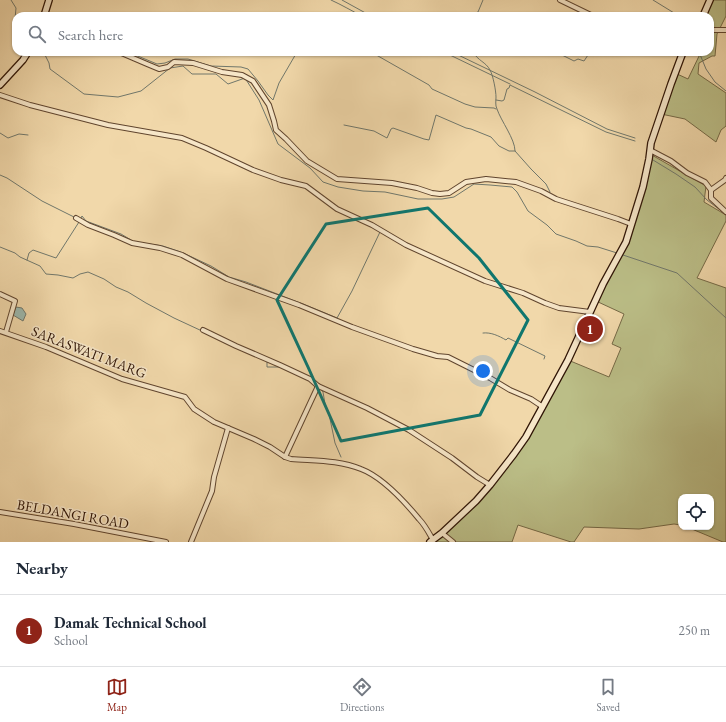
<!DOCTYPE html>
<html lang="en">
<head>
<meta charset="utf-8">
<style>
	body { margin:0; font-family:"EB Garamond",serif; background:#f6f6f7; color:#1f2937 }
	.controls { position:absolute; right:12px; bottom:12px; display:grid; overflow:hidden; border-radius:8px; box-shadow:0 1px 3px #0004 }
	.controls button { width:36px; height:36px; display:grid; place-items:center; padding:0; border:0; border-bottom:1px solid #e0e1e3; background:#fff; color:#1f2937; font:20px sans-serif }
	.you { position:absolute; left:483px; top:371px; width:14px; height:14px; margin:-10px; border:3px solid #fff; border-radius:50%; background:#1a73e8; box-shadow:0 0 0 6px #1a73e833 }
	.badge { display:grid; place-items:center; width:26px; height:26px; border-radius:50%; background:#8f2418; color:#fff; font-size:13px; font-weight:700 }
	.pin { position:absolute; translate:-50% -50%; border:2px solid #fff; box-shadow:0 1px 4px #0006 }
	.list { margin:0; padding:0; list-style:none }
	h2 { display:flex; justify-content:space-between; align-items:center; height:52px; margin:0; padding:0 16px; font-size:17px }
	h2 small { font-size:13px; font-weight:400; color:#747a83 }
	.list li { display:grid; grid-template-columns:26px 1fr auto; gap:12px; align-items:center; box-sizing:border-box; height:72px; padding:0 16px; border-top:1px solid #e0e1e3 }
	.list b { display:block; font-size:15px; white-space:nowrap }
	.list p { margin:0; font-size:13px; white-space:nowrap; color:#747a83 }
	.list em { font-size:13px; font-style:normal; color:#747a83 }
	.icon { flex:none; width:22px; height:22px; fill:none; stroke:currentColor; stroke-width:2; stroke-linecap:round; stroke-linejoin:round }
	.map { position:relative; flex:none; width:726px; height:542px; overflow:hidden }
	.search { position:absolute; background:#fff; box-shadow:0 1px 3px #0004; left:12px; right:12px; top:12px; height:44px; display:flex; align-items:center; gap:10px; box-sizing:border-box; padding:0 14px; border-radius:12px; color:#747a83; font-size:15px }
	.sheet { height:124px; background:#fff }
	nav { display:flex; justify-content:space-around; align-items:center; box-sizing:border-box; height:56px; border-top:1px solid #e0e1e3; background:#fff; font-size:11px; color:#747a83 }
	nav a { display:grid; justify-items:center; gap:2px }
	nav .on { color:#8f2418 }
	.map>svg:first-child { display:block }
</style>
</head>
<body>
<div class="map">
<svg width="726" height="542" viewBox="0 0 726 542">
	<rect width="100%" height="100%" fill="#f1d8aa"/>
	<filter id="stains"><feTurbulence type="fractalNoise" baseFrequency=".005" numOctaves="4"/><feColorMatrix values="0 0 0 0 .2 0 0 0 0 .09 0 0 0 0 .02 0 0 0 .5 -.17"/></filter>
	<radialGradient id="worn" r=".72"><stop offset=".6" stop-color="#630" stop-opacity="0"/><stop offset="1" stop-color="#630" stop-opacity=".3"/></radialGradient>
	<g fill="#bbbe87" stroke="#756946">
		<path d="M710,0H726V16L717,34L715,56H712L699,63L698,74L726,93V126L721,130L716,142L685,119L661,114L675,73L688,79L701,52H710V16H703Z"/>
		<path d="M650,154L706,186L704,202L726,215V221L697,278L726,288V542H723L687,527H711V497H681V525L674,524L639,529L584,527L574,542H571L518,525L512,542H431L462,517L488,492L508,466L568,360L609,377L621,348L612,344L624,314L596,301L622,251Z"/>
	</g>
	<path fill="#9cb9af" stroke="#70776b" d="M16,307L22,308L26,314L23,321L13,315Z"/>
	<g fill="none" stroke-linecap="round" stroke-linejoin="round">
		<g stroke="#70776b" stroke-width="1">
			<path d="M11,0L16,8L15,19L16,23"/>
			<path d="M331,0C342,5 352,11 362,16"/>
			<path d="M342,0L371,16"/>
			<path d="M653,0L679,16"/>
			<path d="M478,12L482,16"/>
			<path d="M478,16V12L483,0"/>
			<path d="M38,52L44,53L49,63L50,69L84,94L118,97L141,91L170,68L183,66L192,74H216L228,84L245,78L259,100L278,144L310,168L323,182L338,187L363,191L385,192L418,199H442L454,197L474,184L490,185L512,187L517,192L528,211L547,225L556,234L576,241L587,246L598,247L617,253"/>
			<path d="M128,52L157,64L165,63L175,59H188L211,66L241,67L248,69L258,81L268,95L273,100L279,83L297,52"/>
			<path d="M371,52L429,85L432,89L465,104L475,107L494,108L496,109"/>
			<path d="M443,52L452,56L510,84"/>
			<path d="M452,52L535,92L607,129L635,138"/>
			<path d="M473,52C478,61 486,62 490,70C493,75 496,91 496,97C496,101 495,105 497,109C501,121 515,139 515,151L531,169L546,184L550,192"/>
			<path d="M556,52L574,61L578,59L584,61L590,52"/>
			<path d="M699,52L706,69L715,82L726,91"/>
			<path d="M496,100L502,101L504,100L507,89L509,88L510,85L606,132L635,141"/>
			<path d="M344,125L374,131L387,138L391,129L393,128L424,139L429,140L436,115L466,128L471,129L491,137L499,146L509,151H515"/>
			<path d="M0,133L8,138L19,134L28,135"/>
			<path d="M653,160L676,174L695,187L707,200L724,213"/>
			<path d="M0,175L7,178L42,201L74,217"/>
			<path d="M80,220L82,216L86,221L121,234L131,240"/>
			<path d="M142,243L163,246L181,252L211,266L229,277L246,282L303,304L337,318L352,291L370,253L380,232"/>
			<path d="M0,247L15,253L20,257L40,266L46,274L58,275L73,278L80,274L88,272L104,279L116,287L128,292L146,303L174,318L202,331"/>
			<path d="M623,255L677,273L726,318"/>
			<path d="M27,260L29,253L33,250L56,258L79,222"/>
			<path d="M483,333C491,332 499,336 506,340L508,338L545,356L544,359"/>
			<path d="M248,353L260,358"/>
			<path d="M267,362V367H279"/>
			<path d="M321,389L323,392L325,404L329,414L335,443L341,457"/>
		</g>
		<defs>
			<g id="street">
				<path d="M560,0L593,16"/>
				<path d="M710,30H726"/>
				<path d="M119,52L147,64L159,69L168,67L174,62L193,63L222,72L242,75L253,81L269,105L274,121L276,130L286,139L307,161L337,179L392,183L417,188L432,193L440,194L449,193L466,182L486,179L516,182L541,191L556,199L618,219L631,224"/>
				<path d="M0,95L30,105L108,125L182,138L206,148L253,170L281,180L306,186L337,209L372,225L406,245L485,281L523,293L545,303L559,308L590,312"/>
				<path d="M650,150L671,161L687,173L705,182L711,190V198L726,212"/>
				<path d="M711,190L725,180L726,178"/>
				<path d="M76,218L88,225L114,235L132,243L160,248L182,255L227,279L299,305L352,327L413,349L437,356L448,357L490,378L510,390L531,399L543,407"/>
				<path d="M0,294L15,301L6,332"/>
				<path d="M203,330L236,346L280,365L310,379L318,386L367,408L409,430L452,458L477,477L490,485"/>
				<path d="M0,331L46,347L122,379L185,397L194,409L214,422L254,439L270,447L285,457L291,459C315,461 339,460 361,469C382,477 405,502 419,519C425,525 429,533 433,540"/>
				<path d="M285,457L318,386"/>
				<path d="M0,512L74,524L166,542"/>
				<path d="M442,533L453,542"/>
				<path d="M191,542L212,491L214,477L228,428"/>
			</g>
			<g id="secondary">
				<path d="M44,16L49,0"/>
				<path d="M703,16L710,0"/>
				<path d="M0,85L23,60L28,52"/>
				<path d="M430,542L442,533L476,501L490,485L514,454L526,437L568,360L603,284L626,242L643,187L649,159L651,143L671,84L683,52"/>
			</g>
		</defs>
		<use href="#street" stroke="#60452e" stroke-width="6"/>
		<use href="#secondary" stroke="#2f1405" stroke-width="8"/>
		<use href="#street" stroke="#f6e6c8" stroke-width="4"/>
		<use href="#secondary" stroke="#f6e6c8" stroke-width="5.5"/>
	</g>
	<path fill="none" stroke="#0f766e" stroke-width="3" stroke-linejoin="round" d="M428,208L479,258L528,320L480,415L341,441L308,367L277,300L326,224Z"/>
	<g text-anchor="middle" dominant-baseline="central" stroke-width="3" stroke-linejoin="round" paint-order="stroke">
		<g font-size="14" fill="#2f1405" stroke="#f6e6c8">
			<text transform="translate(89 352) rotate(21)">SARASWATI MARG</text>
			<text transform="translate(73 514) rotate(10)">BELDANGI ROAD</text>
		</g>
	</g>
	<rect width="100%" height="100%" filter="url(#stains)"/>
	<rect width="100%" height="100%" fill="url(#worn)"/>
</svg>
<div class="controls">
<button><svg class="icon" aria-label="locate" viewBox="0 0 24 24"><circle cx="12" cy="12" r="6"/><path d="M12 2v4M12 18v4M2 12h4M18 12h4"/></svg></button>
</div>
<div class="you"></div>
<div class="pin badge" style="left:590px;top:329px">1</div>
<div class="search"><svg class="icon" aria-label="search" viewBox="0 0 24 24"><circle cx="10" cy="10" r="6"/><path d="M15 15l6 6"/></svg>Search here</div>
</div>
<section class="sheet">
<h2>Nearby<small></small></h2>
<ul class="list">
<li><span class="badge">1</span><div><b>Damak Technical School</b><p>School</p></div><em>250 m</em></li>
</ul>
</section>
<nav>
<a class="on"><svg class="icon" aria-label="map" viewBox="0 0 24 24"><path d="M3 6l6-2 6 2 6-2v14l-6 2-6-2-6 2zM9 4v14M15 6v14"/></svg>Map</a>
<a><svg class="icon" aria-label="directions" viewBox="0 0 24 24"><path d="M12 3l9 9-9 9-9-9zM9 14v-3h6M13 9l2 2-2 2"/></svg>Directions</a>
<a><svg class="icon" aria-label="saved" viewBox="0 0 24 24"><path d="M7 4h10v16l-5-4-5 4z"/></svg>Saved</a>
</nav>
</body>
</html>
